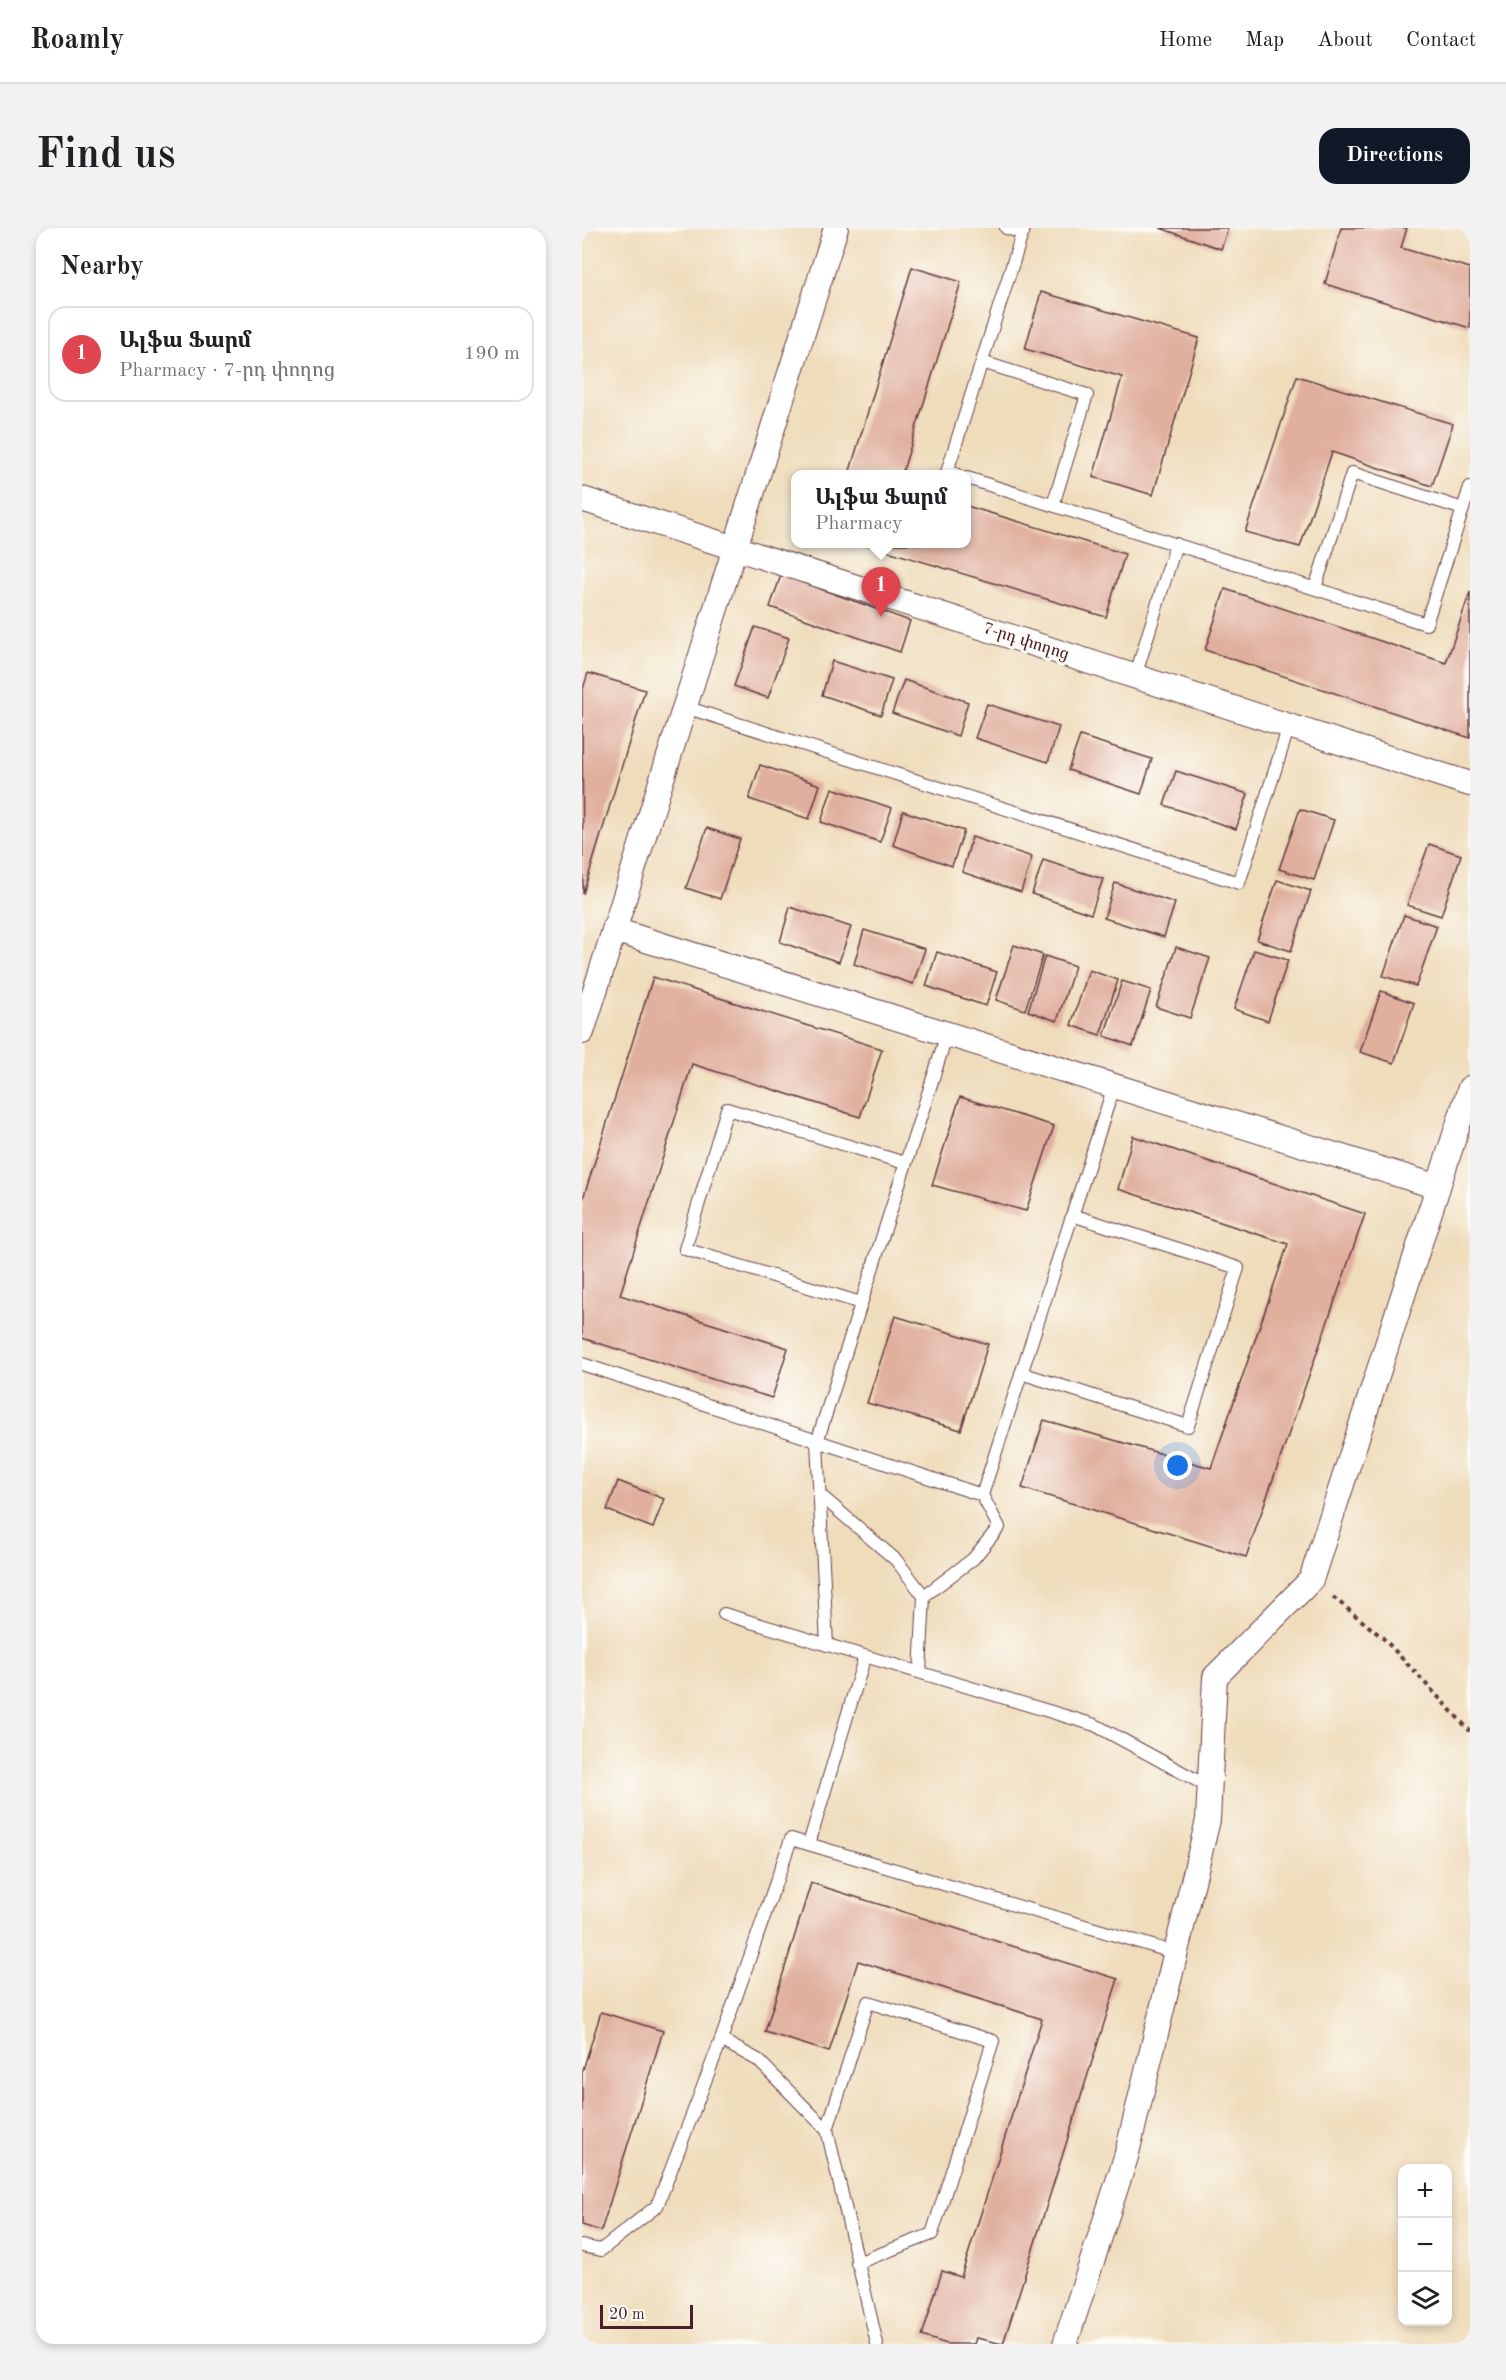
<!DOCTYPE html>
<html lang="en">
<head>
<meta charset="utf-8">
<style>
	body { margin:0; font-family:"Old Standard TT","Noto Serif Armenian",serif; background:#f2f2f2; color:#202124 }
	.controls { position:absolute; right:18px; bottom:18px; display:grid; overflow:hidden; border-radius:12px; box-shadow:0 3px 9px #0003 }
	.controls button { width:54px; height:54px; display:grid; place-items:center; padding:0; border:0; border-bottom:2px solid #e0e0e0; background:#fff; color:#202124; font:30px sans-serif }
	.scale { position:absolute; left:18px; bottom:15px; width:93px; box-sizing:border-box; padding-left:6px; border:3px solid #4a1f2b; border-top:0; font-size:16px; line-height:21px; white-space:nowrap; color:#4a1f2b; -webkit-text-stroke:4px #fdfcf7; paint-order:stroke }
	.you { position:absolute; left:596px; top:1238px; width:21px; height:21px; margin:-15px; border:4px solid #fff; border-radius:50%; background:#1a73e8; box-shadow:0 0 0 9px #1a73e833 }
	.badge { display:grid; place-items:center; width:39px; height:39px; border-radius:50%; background:#111827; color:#fff; font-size:20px; font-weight:700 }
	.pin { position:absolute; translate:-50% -50px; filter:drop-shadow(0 2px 3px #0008) }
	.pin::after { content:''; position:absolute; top:32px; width:21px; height:18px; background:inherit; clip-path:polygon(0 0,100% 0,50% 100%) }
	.popup { position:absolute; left:209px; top:242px; width:180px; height:78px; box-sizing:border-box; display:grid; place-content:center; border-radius:12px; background:#fff; filter:drop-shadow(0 2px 4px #0005); font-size:20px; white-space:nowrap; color:#757577 }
	.popup b { font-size:22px; color:#202124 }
	.popup::after { content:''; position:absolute; left:50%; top:100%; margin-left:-12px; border:12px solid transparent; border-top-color:#fff }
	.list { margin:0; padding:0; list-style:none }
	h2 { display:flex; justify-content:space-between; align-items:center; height:78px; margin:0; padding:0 24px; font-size:26px }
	h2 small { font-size:20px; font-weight:400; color:#757577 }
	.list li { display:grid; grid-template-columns:39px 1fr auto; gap:18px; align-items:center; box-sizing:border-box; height:96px; margin:0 12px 12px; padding:0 12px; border:2px solid #e0e0e0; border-radius:18px }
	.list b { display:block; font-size:22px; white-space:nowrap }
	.list p { margin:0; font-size:20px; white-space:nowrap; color:#757577 }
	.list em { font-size:20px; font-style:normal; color:#757577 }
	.icon { flex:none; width:33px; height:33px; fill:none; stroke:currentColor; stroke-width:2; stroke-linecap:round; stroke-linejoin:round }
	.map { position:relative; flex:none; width:888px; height:2116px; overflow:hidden; border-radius:18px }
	header { display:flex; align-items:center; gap:36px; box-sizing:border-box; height:84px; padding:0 30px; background:#fff; border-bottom:2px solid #e0e0e0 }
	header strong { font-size:28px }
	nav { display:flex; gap:33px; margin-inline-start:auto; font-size:21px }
	.intro { display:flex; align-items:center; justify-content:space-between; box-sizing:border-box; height:144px; padding:0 36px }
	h1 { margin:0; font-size:42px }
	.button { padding:15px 27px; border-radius:18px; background:#111827; color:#fff; font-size:21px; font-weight:700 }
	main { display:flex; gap:36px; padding:0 36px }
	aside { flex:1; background:#fff; border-radius:18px; box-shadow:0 3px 9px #0003 }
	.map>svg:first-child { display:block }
</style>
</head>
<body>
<header>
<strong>Roamly</strong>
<nav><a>Home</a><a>Map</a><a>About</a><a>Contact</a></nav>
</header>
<div class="intro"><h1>Find us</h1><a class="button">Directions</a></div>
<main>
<aside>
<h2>Nearby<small></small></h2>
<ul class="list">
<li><span class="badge" style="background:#e0444e">1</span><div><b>Ալֆա Ֆարմ</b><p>Pharmacy · 7-րդ փողոց</p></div><em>190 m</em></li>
</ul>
</aside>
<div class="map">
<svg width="888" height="2116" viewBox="0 0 888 2116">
	<rect width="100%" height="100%" fill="#fdfcf7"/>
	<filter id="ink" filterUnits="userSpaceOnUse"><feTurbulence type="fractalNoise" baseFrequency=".0167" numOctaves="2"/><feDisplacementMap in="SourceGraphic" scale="12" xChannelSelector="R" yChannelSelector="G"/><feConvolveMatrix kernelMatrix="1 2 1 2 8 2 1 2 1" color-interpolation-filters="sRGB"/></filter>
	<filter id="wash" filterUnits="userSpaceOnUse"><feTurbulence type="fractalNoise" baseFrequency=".008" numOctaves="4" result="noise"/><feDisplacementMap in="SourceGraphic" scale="24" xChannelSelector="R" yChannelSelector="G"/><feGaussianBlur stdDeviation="1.35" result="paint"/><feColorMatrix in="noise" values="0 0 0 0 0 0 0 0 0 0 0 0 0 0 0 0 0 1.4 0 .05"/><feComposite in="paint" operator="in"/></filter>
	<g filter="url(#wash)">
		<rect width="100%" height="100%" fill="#efdcbb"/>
		<g id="blocks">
			<g fill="#e0af9e">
				<path d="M578,0H646L639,21Z"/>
				<path d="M759,0H825L819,20L888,40V100L743,56Z"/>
				<path d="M330,39L379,54L320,246H267Z"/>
				<path d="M459,64L617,110L571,267L511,249L540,149L443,121Z"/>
				<path d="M715,148L871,196L850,258L750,224L718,319L663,304Z"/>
				<path d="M385,278L543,326L524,389L282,316H385Z"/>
				<path d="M199,347L328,393L318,424L188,379Z"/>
				<path d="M643,361L864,435L888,364V510L623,422Z"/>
				<path d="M173,399L207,410L186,470L152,458Z"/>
				<path d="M250,433L310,452L299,487L240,467Z"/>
				<path d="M6,445L63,462L1,666L0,464Z"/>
				<path d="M322,452L386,474L376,508L310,485Z"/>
				<path d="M405,476L477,499L466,534L393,510Z"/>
				<path d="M498,508L570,531L559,566L486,542Z"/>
				<path d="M178,537L238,557L227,591L167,571Z"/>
				<path d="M594,543L666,566L654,601L582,577Z"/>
				<path d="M250,560L310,580L298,614L239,594Z"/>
				<path d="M718,581L752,592L732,652L697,641Z"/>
				<path d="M321,583L382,603L370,638L311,617Z"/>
				<path d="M125,600L158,611L138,671L104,660Z"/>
				<path d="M390,609L450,629L439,664L380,644Z"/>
				<path d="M847,616L879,627L859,688L825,677Z"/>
				<path d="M461,632L521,651L509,686L450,666Z"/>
				<path d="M695,652L729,663L709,723L675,712Z"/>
				<path d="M533,655L593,675L582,709L522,690Z"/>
				<path d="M208,679L269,699L257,734L198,714Z"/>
				<path d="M822,687L855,698L834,758L801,748Z"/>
				<path d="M282,702L343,721L331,756L272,736Z"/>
				<path d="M432,717L461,727L443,782L414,772Z"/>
				<path d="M594,719L628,730L608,790L574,779Z"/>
				<path d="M672,722L706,732L686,793L652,781Z"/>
				<path d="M355,724L415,744L404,778L344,758Z"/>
				<path d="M463,728L493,738L475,793L446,783Z"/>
				<path d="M507,742L536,752L518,807L489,797Z"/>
				<path d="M71,749L300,821L278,889L110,836L38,1067L206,1120L190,1170L0,1110V974Z"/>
				<path d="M540,753L569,762L551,818L522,808Z"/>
				<path d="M799,763L832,775L812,835L778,824Z"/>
				<path d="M378,869L472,898L444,983L350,957Z"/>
				<path d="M551,908L783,986L664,1329L440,1260L462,1192L629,1240L706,1016L536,961Z"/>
				<path d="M313,1088L406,1116L379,1202L285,1175Z"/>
				<path d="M36,1253L82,1271L71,1300L25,1282Z"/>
				<path d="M229,1655L536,1751L421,2116L394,2110L392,2116H365L340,2108L360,2043L379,2049L460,1791L276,1733L247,1824L183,1804Z"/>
				<path d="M19,1784L81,1803L19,2003L0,1997V1845Z"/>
			</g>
		</g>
	</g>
	<g filter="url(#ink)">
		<use href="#blocks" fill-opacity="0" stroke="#633b41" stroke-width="1.5"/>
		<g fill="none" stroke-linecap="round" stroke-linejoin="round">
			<defs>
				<g id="service">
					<path d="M424,0L441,5"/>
					<path d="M400,134L505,167L471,277"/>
					<path d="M374,246L365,244L442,0"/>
					<path d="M385,250L844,396L888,259"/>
					<path d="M733,360L770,245L881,281"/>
					<path d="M553,449L594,316"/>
					<path d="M103,479L657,655L707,498"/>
					<path d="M279,1075L103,1021L145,881L323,935"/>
					<path d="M0,1136L400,1267L532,858"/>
					<path d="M439,1145L606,1198L656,1040L490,987"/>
					<path d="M237,1266L314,1332L342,1368"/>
					<path d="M142,1386L513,1497L627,1559"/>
					<path d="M245,1417L235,1214L365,806"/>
					<path d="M338,1444L342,1368L391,1331L417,1299L400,1267"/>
					<path d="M227,1616L283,1428"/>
					<path d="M139,1812L176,1832L245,1902L295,2116"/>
					<path d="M245,1902L286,1774L411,1813L350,2006L275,2035"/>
					<path d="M0,2018L19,2022L75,1978L139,1812L209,1611L594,1725"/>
				</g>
				<g id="minor">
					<path d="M0,271L888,556"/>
					<path d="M32,702L856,959"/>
					<path d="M0,804L254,0"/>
					<path d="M483,2116L544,1929L626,1592L633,1449L729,1352L888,860"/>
				</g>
			</defs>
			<use href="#service" stroke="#633b41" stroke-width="14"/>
			<use href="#minor" stroke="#633b41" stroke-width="26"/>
			<path stroke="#633b41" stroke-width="4" stroke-dasharray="4.5 4.5" stroke-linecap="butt" d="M751,1369L801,1410L888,1503"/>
			<use href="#service" stroke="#fff" stroke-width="12"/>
			<use href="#minor" stroke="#fff" stroke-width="24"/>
		</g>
	</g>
	<g text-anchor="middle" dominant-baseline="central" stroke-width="6" stroke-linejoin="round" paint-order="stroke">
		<g font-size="16" fill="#4a1f2b" stroke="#fdfcf7">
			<text transform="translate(444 414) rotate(18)">7-րդ փողոց</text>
		</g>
	</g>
</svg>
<div class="controls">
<button>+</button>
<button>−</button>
<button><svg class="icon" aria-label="layers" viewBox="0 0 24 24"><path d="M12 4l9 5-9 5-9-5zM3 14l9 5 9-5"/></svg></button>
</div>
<div class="scale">20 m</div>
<div class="you"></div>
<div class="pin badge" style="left:299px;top:389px;background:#e0444e">1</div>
<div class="popup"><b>Ալֆա Ֆարմ</b>Pharmacy</div>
</div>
</main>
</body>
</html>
